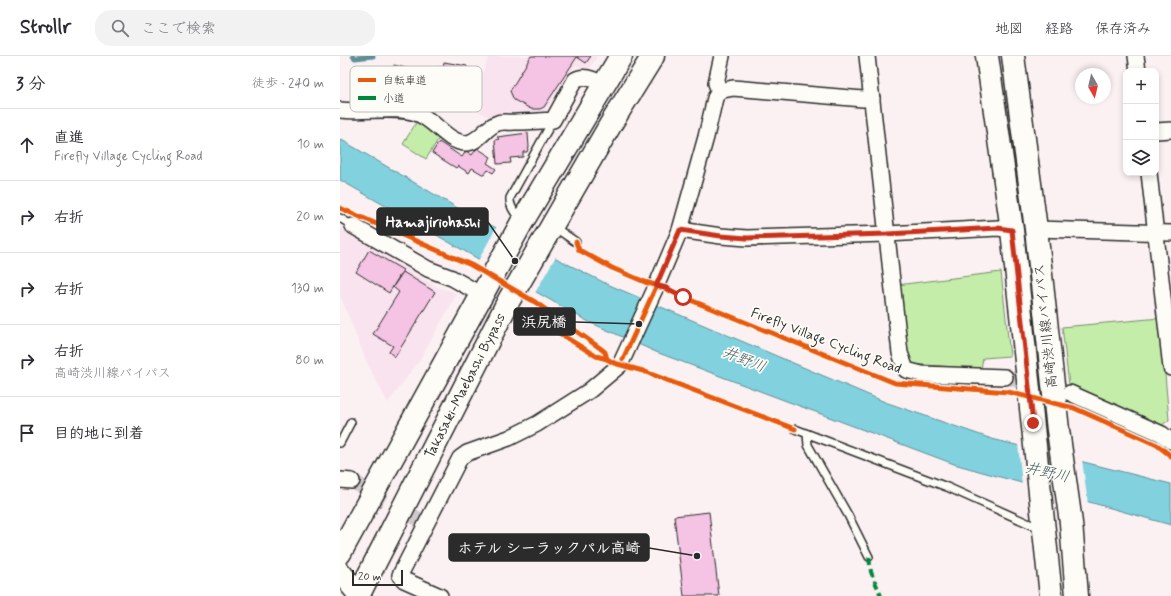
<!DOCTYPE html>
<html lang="ja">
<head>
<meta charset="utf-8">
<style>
	body { margin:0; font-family:Mynerve,"Klee One",sans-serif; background:#f2f2f3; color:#2b2b33 }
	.controls { position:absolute; right:12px; top:12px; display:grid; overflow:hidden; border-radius:8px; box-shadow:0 2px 6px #0003 }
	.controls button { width:36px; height:36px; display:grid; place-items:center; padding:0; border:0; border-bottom:1px solid #e1e1e2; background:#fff; color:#2b2b33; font:20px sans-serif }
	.compass { position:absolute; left:735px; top:12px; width:36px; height:36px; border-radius:50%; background:#fff; box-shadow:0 2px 6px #0003; rotate:172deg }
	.scale { position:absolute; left:12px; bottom:10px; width:51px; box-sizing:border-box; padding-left:4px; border:2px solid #2b2b2b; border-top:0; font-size:11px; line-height:14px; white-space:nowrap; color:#2b2b2b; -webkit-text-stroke:3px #fdfcf7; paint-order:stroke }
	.stop { position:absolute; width:12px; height:12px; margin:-9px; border:3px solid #c8321e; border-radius:50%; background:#fff }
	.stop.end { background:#c8321e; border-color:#fff; box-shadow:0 1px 4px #0008 }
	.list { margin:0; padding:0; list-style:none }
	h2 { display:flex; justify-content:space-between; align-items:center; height:52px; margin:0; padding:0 16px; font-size:17px }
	h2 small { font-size:13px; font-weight:400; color:#7c7c81 }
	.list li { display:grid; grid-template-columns:26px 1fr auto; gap:12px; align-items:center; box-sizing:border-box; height:72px; padding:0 16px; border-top:1px solid #e1e1e2 }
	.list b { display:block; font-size:15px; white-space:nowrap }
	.list p { margin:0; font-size:13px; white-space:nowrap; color:#7c7c81 }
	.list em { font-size:13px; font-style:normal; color:#7c7c81 }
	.icon { flex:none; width:22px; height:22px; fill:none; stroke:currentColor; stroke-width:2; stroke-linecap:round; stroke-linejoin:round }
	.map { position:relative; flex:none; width:831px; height:540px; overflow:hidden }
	header { display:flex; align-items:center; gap:24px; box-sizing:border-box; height:56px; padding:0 20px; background:#fff; border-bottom:1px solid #e1e1e2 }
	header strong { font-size:19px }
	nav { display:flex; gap:22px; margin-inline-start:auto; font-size:14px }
	.search { width:280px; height:36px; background:#f2f2f3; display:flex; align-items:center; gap:10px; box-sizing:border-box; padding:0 14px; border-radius:16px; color:#7c7c81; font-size:15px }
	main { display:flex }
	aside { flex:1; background:#fff }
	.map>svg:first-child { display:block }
</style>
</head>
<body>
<header>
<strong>Strollr</strong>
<div class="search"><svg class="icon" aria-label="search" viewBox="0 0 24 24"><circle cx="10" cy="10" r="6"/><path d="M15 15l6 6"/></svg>ここで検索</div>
<nav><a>地図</a><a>経路</a><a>保存済み</a></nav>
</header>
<main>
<aside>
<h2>3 分<small>徒歩 · 240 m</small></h2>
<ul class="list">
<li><svg class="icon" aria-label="ahead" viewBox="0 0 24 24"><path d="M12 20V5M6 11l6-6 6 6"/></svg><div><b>直進</b><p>Firefly Village Cycling Road</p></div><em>10 m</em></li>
<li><svg class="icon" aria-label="right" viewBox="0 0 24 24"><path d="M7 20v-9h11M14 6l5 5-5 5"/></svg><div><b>右折</b></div><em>20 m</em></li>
<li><svg class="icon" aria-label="right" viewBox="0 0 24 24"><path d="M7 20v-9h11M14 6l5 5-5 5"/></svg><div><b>右折</b></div><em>130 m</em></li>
<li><svg class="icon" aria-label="right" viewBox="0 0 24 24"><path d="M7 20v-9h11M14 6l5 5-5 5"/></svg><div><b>右折</b><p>高崎渋川線バイパス</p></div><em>80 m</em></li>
<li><svg class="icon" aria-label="arrive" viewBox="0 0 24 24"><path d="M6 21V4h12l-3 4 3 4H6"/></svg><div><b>目的地に到着</b></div></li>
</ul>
</aside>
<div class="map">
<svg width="831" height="540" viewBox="0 0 831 540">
	<rect width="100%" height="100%" fill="#fbf1f3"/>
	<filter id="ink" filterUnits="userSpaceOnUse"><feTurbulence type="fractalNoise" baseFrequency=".025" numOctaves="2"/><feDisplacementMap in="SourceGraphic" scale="8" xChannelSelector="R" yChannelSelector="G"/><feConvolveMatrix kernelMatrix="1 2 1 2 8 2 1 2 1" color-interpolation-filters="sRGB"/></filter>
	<g filter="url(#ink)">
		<g fill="#f9e3ee">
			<path d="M149,0H257L248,15L236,9L205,55L197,61L153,63L130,51Z"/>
			<path d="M0,172L99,232L111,235L117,238L79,305L48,347L27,307L0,239Z"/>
		</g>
		<g fill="#c3eda9" stroke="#778c6a">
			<path d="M79,62L101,79L86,103L63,88Z"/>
			<path d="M661,216L670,300L643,302L641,313L571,308L565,295L557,229Z"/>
			<path d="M820,262L829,364L822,369L729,329L722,271Z"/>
		</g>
		<path fill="#82d1de" stroke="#5f8f96" d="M0,83L121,154L267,228L545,346L652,383L831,428V469L614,408L316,296L247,265L0,124Z"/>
		<g fill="#fbf1f3">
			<path d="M157,170L216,200L195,237L138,205Z"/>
			<path d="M678,387L742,404L748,448L682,430Z"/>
		</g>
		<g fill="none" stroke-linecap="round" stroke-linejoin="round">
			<path stroke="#5f8f96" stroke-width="5" d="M13,0L15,2L33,0"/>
		</g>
		<g fill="#f5c3e3" stroke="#2b2b2b">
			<path d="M191,0H251L246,7L237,1L204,51L200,53H191L174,44L170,35Z"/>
			<path d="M104,6L127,10L123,34L108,31V34L94,31L98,11L103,12Z"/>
			<path d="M54,9L73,14L72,21L89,25L83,49L47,41Z"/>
			<path d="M188,77L189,91L187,96H183V101L170,102L171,107L157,108L155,84L159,83L157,81Z"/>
			<path d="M99,86L122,101L126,95L132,99L137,92L151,101L147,107L156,113L153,117L148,114L144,119L132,112L129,117L118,110L116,112L92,97Z"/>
			<path d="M29,194L63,214L49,237L16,216Z"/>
			<path d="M63,216L95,236L55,301L49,296L53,290L33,278L59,236L53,231Z"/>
			<path d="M369,456L379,540H344L334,460Z"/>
		</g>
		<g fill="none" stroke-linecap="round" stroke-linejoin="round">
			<g stroke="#d1c9cb" stroke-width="15" stroke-dasharray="15 8" stroke-linecap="butt">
				<path d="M665,321L721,335"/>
				<path d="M12,425L80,464"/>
			</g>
			<defs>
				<g id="lane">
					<path d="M0,162L13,170"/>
					<path d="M180,164C176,158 169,151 170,142L213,64"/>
					<path d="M214,171L236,186"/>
					<path d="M455,373L607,431L692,469L701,470"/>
					<path d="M467,378L468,389L508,459L529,501"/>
					<path d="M0,387L11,366"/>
				</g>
				<g id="street">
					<path d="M527,0L560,297L566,314L582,318L665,321"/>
					<path d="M796,0L798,15"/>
					<path d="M379,35L376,27L382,0"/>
					<path d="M0,54C23,57 56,50 76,57C93,62 107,86 125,87C138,88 146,70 158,67C163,65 171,67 176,66C189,66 201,65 213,64L235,24C244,18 254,24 263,28"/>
					<path d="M816,75L831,74"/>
					<path d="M809,117L831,312"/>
					<path d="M13,170L88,213L112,222L142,239"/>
					<path d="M696,173L831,177"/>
					<path d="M340,174L381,180L407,182L547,178L658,172L672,174"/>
					<path d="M730,337L822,378L831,385"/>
					<path d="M0,424L12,425"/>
					<path d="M100,540L64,524L60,519L120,402L127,397L169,382L197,368L249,335L280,309L315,233L340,174L366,81L375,42L379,35L393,32L523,43L532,42"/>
				</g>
				<path id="secondary" d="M0,516L20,540"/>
				<g id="primary">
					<path d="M647,0L672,174L711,540"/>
					<path d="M673,0L696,173L718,374L731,467L737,540"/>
				</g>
				<g id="highway">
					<path d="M0,497L182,166L281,0"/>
					<path id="s1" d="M18,540L169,244L272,66L313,0"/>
				</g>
			</defs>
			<use href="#lane" stroke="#2b2b2b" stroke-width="10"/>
			<use href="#street" stroke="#2b2b2b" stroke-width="18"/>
			<use href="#secondary" stroke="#2b2b2b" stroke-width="24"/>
			<use href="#primary" stroke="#2b2b2b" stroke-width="25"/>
			<use href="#highway" stroke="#2b2b2b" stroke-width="25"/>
			<use href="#lane" stroke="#fdfcf7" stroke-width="7"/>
			<use href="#street" stroke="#fdfcf7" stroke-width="15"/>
			<use href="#secondary" stroke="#fdfcf7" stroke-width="21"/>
			<use href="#primary" stroke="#fdfcf7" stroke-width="22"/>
			<use href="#highway" stroke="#fdfcf7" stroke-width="22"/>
			<path stroke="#00873e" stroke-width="4" stroke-dasharray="8 4" stroke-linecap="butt" d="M529,501L531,516L541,540"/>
			<defs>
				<g id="cycleway">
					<path d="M0,152L131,209L195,246L260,292L265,296L267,303L274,307L303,315L455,373"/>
					<path d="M236,186L239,194L272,212L305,226L325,232L343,241L555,327L668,336L734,352L817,389L831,400"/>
					<path d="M182,254L256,300L267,303"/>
					<path d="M283,303L315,233"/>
				</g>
			</defs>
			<use href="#cycleway" stroke="#fdfcf7" stroke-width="8"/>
			<use href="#cycleway" stroke="#e8590c" stroke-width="5"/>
		</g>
	</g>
	<g fill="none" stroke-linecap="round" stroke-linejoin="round" filter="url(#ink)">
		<path stroke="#c8321e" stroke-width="5" d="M343,241L326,232L316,230L340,174L381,180L407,182L547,178L658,172L672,174L693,367"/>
	</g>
	<g text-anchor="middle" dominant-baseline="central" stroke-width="3.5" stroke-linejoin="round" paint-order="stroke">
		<g font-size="14" fill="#2b2b2b" stroke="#fdfcf7">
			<text transform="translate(706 270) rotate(-96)">高崎渋川線バイパス</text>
			<text transform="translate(486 285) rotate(21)">Firefly Village Cycling Road</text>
			<text stroke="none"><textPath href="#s1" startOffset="236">Takasaki-Maebashi Bypass</textPath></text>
		</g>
		<g font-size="15" font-style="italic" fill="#455d61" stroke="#fdfcf7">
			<text transform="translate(404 304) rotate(22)">井野川</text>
			<text transform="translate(707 417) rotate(13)">井野川</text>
		</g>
	</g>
	<rect x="10" y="10" width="132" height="46" rx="6" fill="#fdfcf7" stroke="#bebdba" stroke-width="1"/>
	<rect x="18" y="22" width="18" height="4" fill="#e8590c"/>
	<rect x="18" y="40" width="18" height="4" fill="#00873e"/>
	<g font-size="11" fill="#2b2b2b">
		<text x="43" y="28">自転車道</text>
		<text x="43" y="46">小道</text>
	</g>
	<path fill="none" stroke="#2b2b2b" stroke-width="1.5" d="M175 205L148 166M299 268L235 266M357 500L309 492"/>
	<g fill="#2b2b2b" stroke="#fdfcf7" stroke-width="1.5">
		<circle cx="175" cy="205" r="4"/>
		<circle cx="299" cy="268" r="4"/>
		<circle cx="357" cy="500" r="4"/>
	</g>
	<g fill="#2b2b2b" stroke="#2b2b2b" stroke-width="1.5">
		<rect x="37" y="152" width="111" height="27" rx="4"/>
		<rect x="174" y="252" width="61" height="27" rx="4"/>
		<rect x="109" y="478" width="200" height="27" rx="4"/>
	</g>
	<g font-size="15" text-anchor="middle" font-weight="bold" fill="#fff">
		<text x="93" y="171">Hamajiriohashi</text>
		<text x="204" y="271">浜尻橋</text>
		<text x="209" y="497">ホテル シーラックパル高崎</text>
	</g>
</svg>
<div class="controls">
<button>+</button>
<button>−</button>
<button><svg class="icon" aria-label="layers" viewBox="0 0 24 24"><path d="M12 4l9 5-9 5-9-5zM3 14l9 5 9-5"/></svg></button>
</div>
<svg class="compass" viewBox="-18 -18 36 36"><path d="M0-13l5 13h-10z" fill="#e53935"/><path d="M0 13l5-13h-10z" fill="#7c7c81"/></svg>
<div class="scale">20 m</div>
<div class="stop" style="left:343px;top:241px"></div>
<div class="stop end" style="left:693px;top:367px"></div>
</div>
</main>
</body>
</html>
